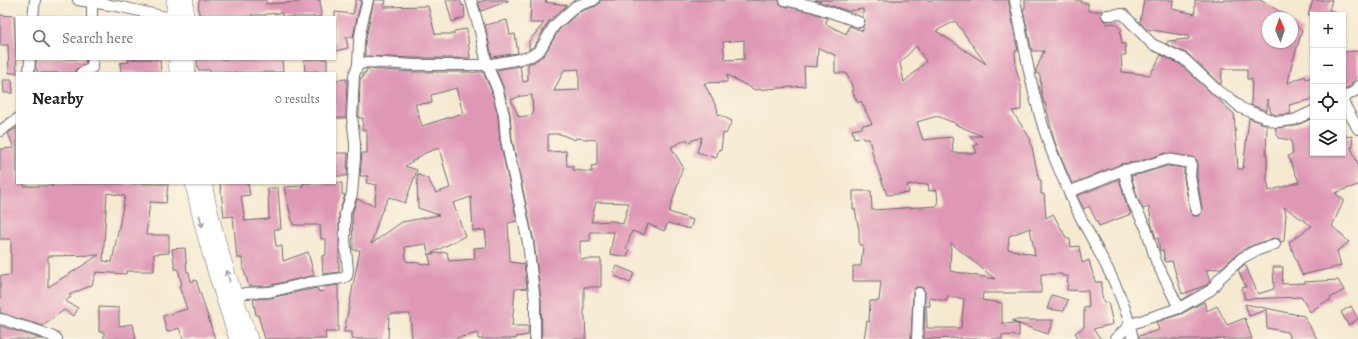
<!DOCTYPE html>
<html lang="en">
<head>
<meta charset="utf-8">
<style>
	body { margin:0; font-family:Alegreya,serif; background:#f6f6f6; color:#202124 }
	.controls { position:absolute; right:12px; top:12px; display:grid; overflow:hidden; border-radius:0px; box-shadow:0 1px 3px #0004 }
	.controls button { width:36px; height:36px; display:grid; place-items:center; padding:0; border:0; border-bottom:1px solid #e0e0e0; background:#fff; color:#202124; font:20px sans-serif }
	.compass { position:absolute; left:1262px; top:12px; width:36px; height:36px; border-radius:50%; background:#fff; box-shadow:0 1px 3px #0004; rotate:358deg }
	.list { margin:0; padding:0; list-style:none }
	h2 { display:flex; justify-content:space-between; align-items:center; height:52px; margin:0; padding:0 16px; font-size:17px }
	h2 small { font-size:13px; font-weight:400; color:#757577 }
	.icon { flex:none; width:22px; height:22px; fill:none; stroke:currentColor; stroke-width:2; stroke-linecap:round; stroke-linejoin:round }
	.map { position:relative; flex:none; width:1358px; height:339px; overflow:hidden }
	.search { position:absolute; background:#fff; box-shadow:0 1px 3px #0004; left:16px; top:16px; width:320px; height:44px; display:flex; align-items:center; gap:10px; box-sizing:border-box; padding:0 14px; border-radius:0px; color:#757577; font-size:15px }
	.panel { position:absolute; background:#fff; box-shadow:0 1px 3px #0004; left:16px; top:72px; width:320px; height:112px; border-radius:0px }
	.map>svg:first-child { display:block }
</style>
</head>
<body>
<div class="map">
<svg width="1358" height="339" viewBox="0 0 1358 339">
	<rect width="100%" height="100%" fill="#fcf5e5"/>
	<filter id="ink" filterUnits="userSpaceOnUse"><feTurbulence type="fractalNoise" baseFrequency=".025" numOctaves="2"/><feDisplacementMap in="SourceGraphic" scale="8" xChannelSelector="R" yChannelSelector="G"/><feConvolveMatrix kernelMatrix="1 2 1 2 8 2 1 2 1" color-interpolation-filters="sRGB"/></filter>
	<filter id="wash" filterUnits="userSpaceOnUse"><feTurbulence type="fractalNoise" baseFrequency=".012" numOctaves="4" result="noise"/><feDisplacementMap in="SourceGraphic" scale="16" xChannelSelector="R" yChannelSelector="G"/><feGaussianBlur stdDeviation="0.9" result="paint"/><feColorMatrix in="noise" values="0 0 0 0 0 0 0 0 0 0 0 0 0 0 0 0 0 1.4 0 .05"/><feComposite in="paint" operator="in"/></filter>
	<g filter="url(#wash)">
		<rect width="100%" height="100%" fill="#f5e9d0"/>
		<g id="blocks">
			<g fill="#df97b6" fill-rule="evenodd">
				<path d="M199,0H266V4L299,2V0H320L321,17H282V13L266,14V15H251V17H200V13H198Z"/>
				<path d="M356,0H361L353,37H346L348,48L335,51V12L353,14Z"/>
				<path d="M374,0H386L384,7L428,6L435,34H454V31L467,29L470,58H414L365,56V43Z"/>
				<path d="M446,0H460L462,6L464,5L465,17L452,22Z"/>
				<path d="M486,0H508V1L481,11L478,2Z"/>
				<path d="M531,0H547L545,2L567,5L549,21L535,45L529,50V41L544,23H530Z"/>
				<path d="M600,0H747L765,1V0H779L780,4L784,6L810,12L827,18L826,24L846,34L849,26L863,31V27L865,21L863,17V9L848,11L815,0H1008L1018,51H1015L1016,69L1021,86V110L1012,111L1030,138L1039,180H1041V194H1044L1046,218L1053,214L1067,239H1070L1071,247L1079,246L1082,263L1089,260L1095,282H1102L1101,292L1104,303L1108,302L1113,324L1093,329L1101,339H1079L1075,333L1084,327V308L1089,307L1088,291L1067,290L1068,276H1062V274H1041V293H983L982,300L1002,303V323L1019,324L1013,322V320H1053L1048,334L1019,324V336L1002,335V339H961V338L924,339L925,293L923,288L919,287H916L913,292L911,339H864L867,321L869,322L870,301H879L881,281H853V266H861L863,245H859V230L855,209H853V191H871L872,210L938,206L937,190L929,191L928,184L907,185L909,193L887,195L874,159L869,139H863V137L854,138L852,130L862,128V125L872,124L861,101L858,103L852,91L854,90L846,73H835V55L818,48L817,67L804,66L805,86L755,90L727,75V82L704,83L717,108L718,114L732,121L726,134L723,133L721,150L719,149L716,158L697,152L702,137L688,142L687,139L671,147L683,167L669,212L693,220L690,229L668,223L664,231L648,224L644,235L632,231L626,249L629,250L627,257L610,254L614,232H590V241H580V259H601V287H584V316H585L586,339H542L541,300L534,242L512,139L510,114L503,86L496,70L520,66L523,82L528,81V64L534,62L544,55L559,30L579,12L596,6L599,4ZM955,21L986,64L936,31ZM744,40V59L725,60L723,42ZM916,46L926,62L904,82L900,63ZM579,69V90L554,91L564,70ZM532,95L533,115L519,117L511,100L521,96ZM937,116L952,122V121L955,124L982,136H969L978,144L974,146L977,153H953L952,137L923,140L917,122ZM548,134H560L575,140L576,138L596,140L597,141V165L591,166L592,172L573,170V166H567L566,151L548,152ZM596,202L629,203L623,224L614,221L591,222ZM1030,228L1035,255L1008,249L1009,236ZM951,243L995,279L950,271ZM948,296L964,299L961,328H927L926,306H930L929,298L947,301Z"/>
				<path d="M1025,0H1081V3H1088V11H1102L1101,16L1104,21H1106V24L1114,23L1122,30L1120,32L1122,44H1125L1126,55H1121L1122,72L1150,75L1161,55L1180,64L1234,114L1238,169H1243L1249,118L1267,125L1266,155H1267V183H1268L1269,191L1299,182L1288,156L1293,154L1291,140L1278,138L1275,128L1295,126L1313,118V153H1345L1344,135L1346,134L1347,137L1352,136L1353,147H1351L1358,165V185L1335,193L1344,200L1332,226L1349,242L1337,251L1341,266L1302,275L1289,242L1312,226L1284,207L1286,214L1284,241L1281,242L1279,239L1273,238L1246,248L1238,253L1221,268L1206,270L1210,281L1207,285L1182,294L1172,261L1165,262L1163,250L1160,251L1158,238H1156L1152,226L1149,207L1143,209L1138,199L1131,176L1141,174L1167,166L1184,168V178L1190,211L1193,216H1198L1200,215L1202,209L1197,177V160L1192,157L1165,153L1138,162L1121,164L1072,184L1054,140L1045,103H1043V100L1041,92L1040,75L1036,73V70L1044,51H1032L1023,9L1025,8Z"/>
				<path d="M1144,0H1173L1172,9L1195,14V0H1260L1291,18H1268V42H1292V21L1302,31L1291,67L1288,83L1305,76L1306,79L1313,77V99L1289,105L1291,114L1277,115L1271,113L1267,99V111L1251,105L1252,79H1247V69H1222L1221,85L1188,54L1166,44L1168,41L1189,39V36L1146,29L1140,22Z"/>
				<path d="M1313,0H1332L1329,10L1335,12L1334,15H1308Z"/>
				<path d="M0,15L14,16L17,73H9L8,45H0Z"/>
				<path d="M507,20L510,35L515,34L518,53L492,57L485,25Z"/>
				<path d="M1358,51V75L1349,87L1343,90V52Z"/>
				<path d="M36,59H85L86,64L76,69L75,73H38L36,68Z"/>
				<path d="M128,59H160L161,73L121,72L120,63L129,62Z"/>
				<path d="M197,59H282L283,72L210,73V70H198Z"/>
				<path d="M304,59H327V73H318V71L305,72Z"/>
				<path d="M366,69L414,72H471L472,73L476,72H483L491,90L498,116L500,141L517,221L508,223L510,262L524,264L527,288L515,289L512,326H528V335L516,337V339H478V333L453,339H412L410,314H389L388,339H352V332H344L360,250H353L352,214L357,199L374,206L377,185L366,183L368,176H360L362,153H367V130H362L363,118H359V117L360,78H363V73H366ZM456,88L463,113L422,126L415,104L432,103L431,95ZM439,148L450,188L436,193L428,179L417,174L418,208L439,215L402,222L371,244L380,215L389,197L405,203L417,170L405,166L425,153ZM471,197L473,231L485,230L487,247L474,248L475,259L449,261L447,252L430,254L465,236L453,203ZM426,244L431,265L406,261L405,247Z"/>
				<path d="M347,79L346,118H335V80Z"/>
				<path d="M3,80H12L13,93H4Z"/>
				<path d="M17,128V183H24V186H53V183L168,184L166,203L150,202L146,235H169V253L154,254V271H126V274L96,272L92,285L69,295L71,297L65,301L78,308L74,316L64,310L43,326L0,313V276L11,275V239H0V149L14,148L8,133ZM107,193L125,196L112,262L103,261ZM99,255L74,271L48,287V256Z"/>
				<path d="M335,153H348L347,176H335Z"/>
				<path d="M1119,179L1126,203L1131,214L1099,226L1089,206L1084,209L1077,196Z"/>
				<path d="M220,183H248L250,195L241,196L245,221L269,219L268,188H278L281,229H274L276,246H282L283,261L308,252L314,275L268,286H249L243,268L242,258H237L233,216L224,217Z"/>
				<path d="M303,183H342V194L345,195L339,213V272L323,274L322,256L326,255V239H321L320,225H293L284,187L303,186Z"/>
				<path d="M185,248L187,272H189L191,282L196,280L215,339H183L179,328L167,332L163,316L187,309L179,286L182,285L178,269H175L172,249Z"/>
				<path d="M1245,264L1258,294L1274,289L1273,267H1283L1282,284L1305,283L1304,282L1338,280L1344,290L1330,298L1331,300L1323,303L1310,312L1301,297L1245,299L1242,288L1246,287L1238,270Z"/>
				<path d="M617,266L634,273L630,283L613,275Z"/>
				<path d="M338,285V332H325L326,339H265L258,315H256L253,299L270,298L317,288L319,292L324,291L323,287Z"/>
				<path d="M1052,295L1068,300L1064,311L1047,309Z"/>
				<path d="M1204,302L1207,311L1217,306L1227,325L1245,318L1252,339H1139V336L1159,330L1156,322L1181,314Z"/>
				<path d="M1245,304L1304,316L1317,339H1291L1287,332L1267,328L1266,310L1249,316Z"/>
				<path d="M1351,306L1358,319L1348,325L1341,312Z"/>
				<path d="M99,307L119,308V326L133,324L136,339H104V332H99Z"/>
				<path d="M0,326L16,331L42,339H0Z"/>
			</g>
		</g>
	</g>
	<g filter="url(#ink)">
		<use href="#blocks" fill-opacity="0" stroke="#6c686f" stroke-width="1"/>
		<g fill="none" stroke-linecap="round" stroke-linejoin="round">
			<defs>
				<g id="street">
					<path d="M78,0L122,7L166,17"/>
					<path d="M471,0L480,31L487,65L497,88L504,115L506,140L528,243L535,301V339"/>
					<path d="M785,0L812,6L859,22"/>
					<path d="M1015,0C1026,54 1034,110 1056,162C1064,181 1072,201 1082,220C1102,259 1125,295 1133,339"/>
					<path d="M1107,15L1123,14L1152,44L1184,59L1219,92L1230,98L1241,108L1276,122L1294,120L1313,111"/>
					<path d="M33,17L35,0"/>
					<path d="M92,17V2"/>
					<path d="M358,65L367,62L414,65H487L520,59L531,56L540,50L554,26L576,6L594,0"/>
					<path d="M29,73L30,59"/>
					<path d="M81,73L92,68V59"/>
					<path d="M1343,98L1355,91L1358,86"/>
					<path d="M1343,102L1358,129"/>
					<path d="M0,131L17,119"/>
					<path d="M1123,170L1132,201L1146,228L1156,261L1179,308"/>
					<path d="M1069,192L1123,170L1139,168L1167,159L1191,163L1190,177L1196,210"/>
					<path d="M235,296L245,293L269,292L307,283L343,278L347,276L348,270L345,240V213L352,194L355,158V143L352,117L354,75L358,65L359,42L363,19L368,0"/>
					<path d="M0,319C7,320 11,322 18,325C32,329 45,332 57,339"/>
					<path d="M917,339L919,293"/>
					<path d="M1115,339L1131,324L1179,308L1211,290L1220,278L1242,258L1255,251L1275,244"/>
				</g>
				<g id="secondary">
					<path d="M174,0V17"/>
					<path d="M186,17V0"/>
					<path d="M176,59L177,73"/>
					<path d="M187,59L188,73"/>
					<path d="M193,183C203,236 220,288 237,339"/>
					<path d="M204,183C214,236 232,288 250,339"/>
				</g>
			</defs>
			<use href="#street" stroke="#6c686f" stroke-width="12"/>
			<use href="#secondary" stroke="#6c686f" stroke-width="16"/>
			<use href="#street" stroke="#fff" stroke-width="10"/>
			<use href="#secondary" stroke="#fff" stroke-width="15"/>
		</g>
		<defs><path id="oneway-shaft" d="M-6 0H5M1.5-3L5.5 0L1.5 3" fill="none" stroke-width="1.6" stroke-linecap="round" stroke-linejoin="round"/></defs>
		<g stroke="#9c9ca7">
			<use href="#oneway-shaft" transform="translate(201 221) rotate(75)"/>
			<use href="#oneway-shaft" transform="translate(228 276) rotate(-107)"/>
		</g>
	</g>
</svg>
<div class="controls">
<button>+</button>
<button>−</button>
<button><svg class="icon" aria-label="locate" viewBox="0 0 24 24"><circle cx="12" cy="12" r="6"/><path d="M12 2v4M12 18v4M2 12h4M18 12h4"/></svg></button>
<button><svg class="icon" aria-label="layers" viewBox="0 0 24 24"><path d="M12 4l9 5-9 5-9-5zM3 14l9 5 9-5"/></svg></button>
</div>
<svg class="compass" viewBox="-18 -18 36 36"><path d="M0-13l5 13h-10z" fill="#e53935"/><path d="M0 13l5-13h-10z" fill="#757577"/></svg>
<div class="search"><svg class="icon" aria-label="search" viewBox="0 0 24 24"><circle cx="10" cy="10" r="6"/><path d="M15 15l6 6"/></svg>Search here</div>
<section class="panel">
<h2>Nearby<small>0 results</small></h2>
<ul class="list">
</ul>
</section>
</div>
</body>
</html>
